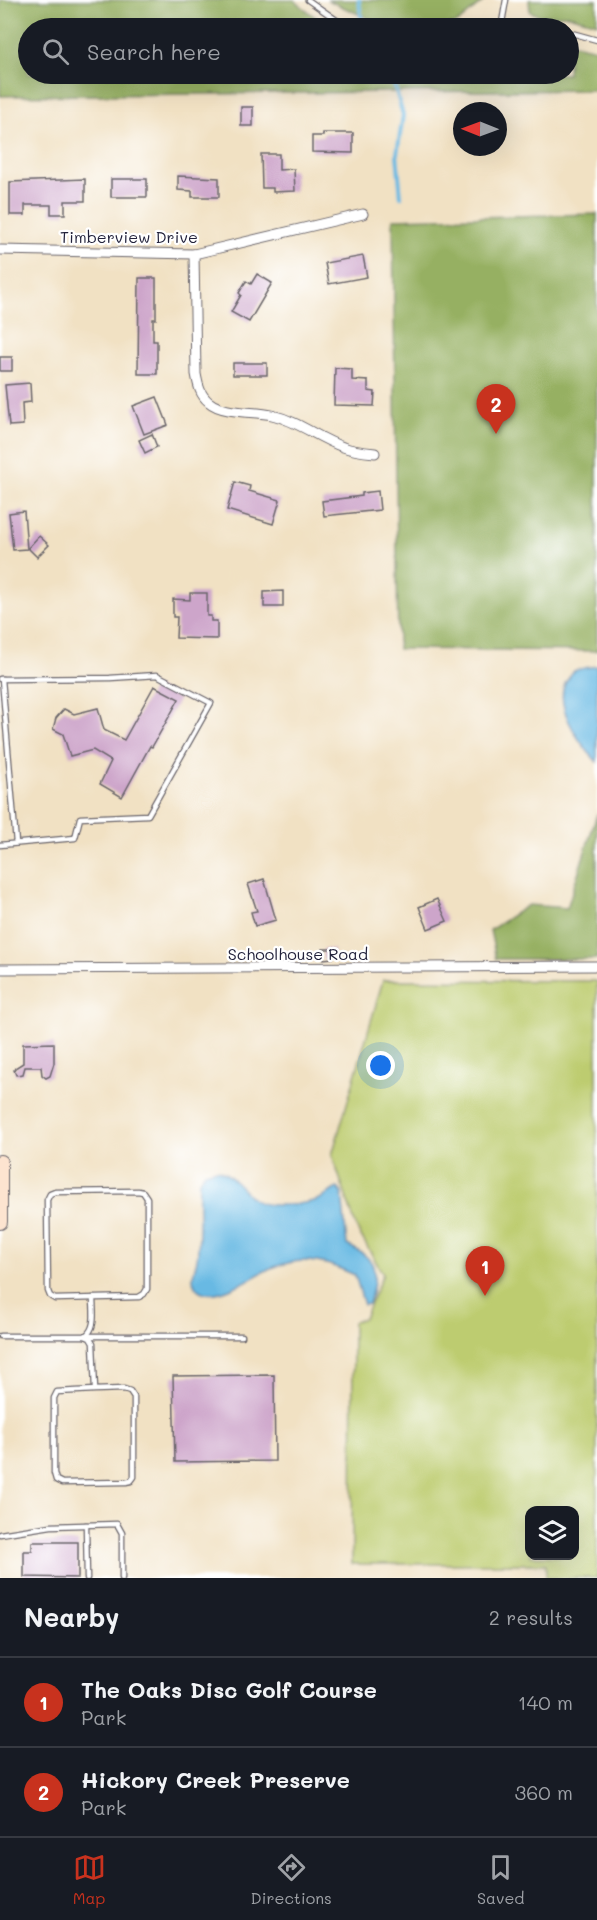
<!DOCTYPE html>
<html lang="en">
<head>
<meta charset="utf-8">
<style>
	body { margin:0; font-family:Mali,sans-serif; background:#20242c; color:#f1f3f6 }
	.controls { position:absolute; right:18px; bottom:18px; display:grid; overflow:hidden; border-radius:12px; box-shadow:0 6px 24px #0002 }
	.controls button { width:54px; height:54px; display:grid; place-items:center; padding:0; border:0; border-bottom:2px solid #363941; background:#171b24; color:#f1f3f6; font:30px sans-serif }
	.compass { position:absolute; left:453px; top:102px; width:54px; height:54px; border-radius:50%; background:#171b24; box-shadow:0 6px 24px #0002; rotate:271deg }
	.you { position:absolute; left:381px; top:1066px; width:21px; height:21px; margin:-15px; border:4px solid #fff; border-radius:50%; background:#1a73e8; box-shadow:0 0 0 9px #1a73e833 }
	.badge { display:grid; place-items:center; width:39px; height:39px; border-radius:50%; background:#c8321e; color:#fff; font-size:20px; font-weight:700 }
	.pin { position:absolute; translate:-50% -50px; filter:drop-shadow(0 2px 3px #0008) }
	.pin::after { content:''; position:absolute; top:32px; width:21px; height:18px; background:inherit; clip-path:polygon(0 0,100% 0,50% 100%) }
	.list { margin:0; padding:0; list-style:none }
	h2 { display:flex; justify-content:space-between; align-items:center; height:78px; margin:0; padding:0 24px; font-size:26px }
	h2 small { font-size:20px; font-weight:400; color:#9ea1a6 }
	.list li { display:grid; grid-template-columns:39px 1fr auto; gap:18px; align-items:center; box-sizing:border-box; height:90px; padding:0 24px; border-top:2px solid #363941 }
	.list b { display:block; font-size:22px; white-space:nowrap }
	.list p { margin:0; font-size:20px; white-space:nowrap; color:#9ea1a6 }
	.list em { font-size:20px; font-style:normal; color:#9ea1a6 }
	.icon { flex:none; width:33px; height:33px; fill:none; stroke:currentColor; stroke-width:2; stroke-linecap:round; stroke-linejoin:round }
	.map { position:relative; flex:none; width:597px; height:1578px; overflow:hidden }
	.search { position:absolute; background:#171b24; box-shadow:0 6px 24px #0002; left:18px; right:18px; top:18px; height:66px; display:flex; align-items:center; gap:15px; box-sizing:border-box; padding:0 21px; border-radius:33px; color:#9ea1a6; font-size:22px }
	.sheet { height:258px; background:#171b24 }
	nav { display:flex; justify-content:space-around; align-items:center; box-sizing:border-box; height:84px; border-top:2px solid #363941; background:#171b24; font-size:16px; color:#9ea1a6 }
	nav a { display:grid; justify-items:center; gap:3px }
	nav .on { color:#c8321e }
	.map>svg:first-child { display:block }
</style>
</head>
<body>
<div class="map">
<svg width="597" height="1578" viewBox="0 0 597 1578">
	<rect width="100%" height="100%" fill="#fff"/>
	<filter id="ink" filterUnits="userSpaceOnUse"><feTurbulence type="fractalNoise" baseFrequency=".0167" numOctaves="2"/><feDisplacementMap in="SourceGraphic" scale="12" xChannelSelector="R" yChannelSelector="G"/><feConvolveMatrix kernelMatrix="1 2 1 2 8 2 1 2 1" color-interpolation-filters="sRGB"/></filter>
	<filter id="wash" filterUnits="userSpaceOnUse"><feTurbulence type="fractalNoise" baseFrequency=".008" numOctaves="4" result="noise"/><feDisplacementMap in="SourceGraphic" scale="24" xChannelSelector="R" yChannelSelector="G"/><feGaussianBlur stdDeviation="1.35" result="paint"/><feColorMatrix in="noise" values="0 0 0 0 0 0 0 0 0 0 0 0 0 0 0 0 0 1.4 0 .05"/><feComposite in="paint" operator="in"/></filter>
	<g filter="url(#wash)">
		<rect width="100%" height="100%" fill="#f1e1c3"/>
		<path fill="#bdcc6f" stroke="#707755" stroke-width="1.5" fill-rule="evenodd" d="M383,980L597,981V1578H546V1564H352L353,1322L364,1318L383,1274L357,1229L332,1155ZM574,1510V1556H530V1510Z"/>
		<g fill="#96b062" stroke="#5c694e" stroke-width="1.5">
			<path d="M0,0H294L315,17L333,28H28V74H568L569,43L597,49V90L0,96Z"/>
			<path d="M327,0H485L456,24L411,27L372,20Z"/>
			<path d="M529,0H597V23L568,15L542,16L530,12Z"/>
			<path d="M597,214V651L398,649L393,219Z"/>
			<path d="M597,814V959H496L490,930L528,905L567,908Z"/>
		</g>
		<g fill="#68b9e3" stroke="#456e8f" stroke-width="1.5">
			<path d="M597,666V762C580,744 550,702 568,679C570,676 571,673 574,671C580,668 590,667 597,666Z"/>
			<path d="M217,1169C233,1175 240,1188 253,1199C264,1209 308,1205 322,1198C328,1195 331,1190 338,1188L342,1193L347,1245C379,1260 378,1270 369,1304L364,1305L355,1275C338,1268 322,1260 302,1261C293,1261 280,1265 271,1268C254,1275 210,1308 195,1286C190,1278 196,1267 197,1259C201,1233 198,1206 199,1180L205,1172Z"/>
		</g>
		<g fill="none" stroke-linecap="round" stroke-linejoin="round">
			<g stroke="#68b9e3" stroke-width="4">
				<path d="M359,0L361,17"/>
				<path d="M386,74L394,84L403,115L397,154L401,197"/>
			</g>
		</g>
		<g id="blocks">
			<g fill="#cda5ca">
				<rect x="241" y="107" width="12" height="19"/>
				<path d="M323,133H353V153L312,152V136H323Z"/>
				<path d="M261,154H279V170L294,169L295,191L273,192V188H262Z"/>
				<path d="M178,176L219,178V197H192V191L178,190Z"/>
				<path d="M85,179V201H65V214H51V205H25V215H10V182Z"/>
				<rect x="111" y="179" width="36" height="18"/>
				<path d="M363,256L367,277L329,284L325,263Z"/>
				<path d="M257,274L272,283L249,322L231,312L241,295L239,293L246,281L251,284Z"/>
				<path d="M139,278H156V319H153V341H157V374H138Z"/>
				<rect x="0" y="357" width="12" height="14"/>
				<rect x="233" y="363" width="34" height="12"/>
				<path d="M335,368L352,369V380L368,381V391L375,392L374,406L334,405Z"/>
				<path d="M30,383L31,402L22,403L23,425L9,426L5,385Z"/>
				<path d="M157,397L168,425L144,434L133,406Z"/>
				<path d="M152,434L157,447L145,453L139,440Z"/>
				<path d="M235,482L250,486L249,491L280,500L273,524L227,510Z"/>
				<path d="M378,491L380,510L324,516L322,501L362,496V493Z"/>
				<path d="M24,511L27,549L13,550L9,513Z"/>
				<path d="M39,536L49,545L37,557L28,548Z"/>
				<path d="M283,591V607H264V592Z"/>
				<path d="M190,593H207V616H211V621H217V639L176,638L177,617H173V599L190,600Z"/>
				<path d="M154,686L179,699L152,747L150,746L122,797L100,784L111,761L93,750L70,756L63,734L53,729L56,718L64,709L74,714L98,708L104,730L124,740Z"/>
				<path d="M264,879L276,920L255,926L251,912L257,911L248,884Z"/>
				<path d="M437,899L447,921L428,929L419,907Z"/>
				<path d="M323,949H333V958L323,959Z"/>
				<path d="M54,1043V1063L50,1076L46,1078L42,1075L41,1067H25L23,1074L16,1075L14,1070L15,1068L23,1063V1044Z"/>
				<path d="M274,1375L275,1461L175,1462L173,1376Z"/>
				<path d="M32,1542H78V1578L24,1577V1551H32Z"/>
			</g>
		</g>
	</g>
	<g filter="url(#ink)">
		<use href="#blocks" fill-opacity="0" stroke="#6a656b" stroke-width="1.5"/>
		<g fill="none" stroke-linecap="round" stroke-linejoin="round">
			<defs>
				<g id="lane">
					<path d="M308,0L338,21L368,28"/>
					<path d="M501,28L506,0"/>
					<path d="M568,32L597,40"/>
					<path d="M0,679L110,678L157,675L211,703L148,815L80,818L75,838L0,845"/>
					<path d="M2,679L16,843"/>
					<path d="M138,1191L143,1192L147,1198V1289L144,1294L139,1297L55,1299L50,1296L48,1291L47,1200L50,1194L55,1192Z"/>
					<path d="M0,1336H85C97,1328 93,1311 93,1298"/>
					<path d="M85,1336L90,1338L93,1343L95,1390L57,1392L54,1398V1473L56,1480L62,1483L126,1482L131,1481L134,1477V1397L130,1391L124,1389L95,1390"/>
					<path d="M87,1336H242"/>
					<path d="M86,1525L87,1578"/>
					<path d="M0,1534L51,1526L117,1524L122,1533V1578"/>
				</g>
				<g id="street">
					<path d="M0,250L194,254L363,214"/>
					<path d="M194,254L196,374C198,385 200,395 209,402C223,414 254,411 272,415C298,421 318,438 343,447C353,451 364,452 375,453"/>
					<path d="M0,969L597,966"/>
				</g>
				<path id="secondary" d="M0,1162V1222"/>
			</defs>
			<use href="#lane" stroke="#6a656b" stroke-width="7"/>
			<use href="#street" stroke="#6a656b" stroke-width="11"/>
			<use href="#secondary" stroke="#6a656b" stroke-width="16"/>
			<use href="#lane" stroke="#fff" stroke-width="4.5"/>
			<use href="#street" stroke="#fff" stroke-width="9"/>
			<use href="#secondary" stroke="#fde4d0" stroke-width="14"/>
		</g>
	</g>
	<g text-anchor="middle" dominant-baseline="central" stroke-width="4.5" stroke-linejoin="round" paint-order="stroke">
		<g font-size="16" fill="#22223b" stroke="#fff">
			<text x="129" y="236">Timberview Drive</text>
			<text x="298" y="953">Schoolhouse Road</text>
		</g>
	</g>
</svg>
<div class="controls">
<button><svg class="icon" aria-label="layers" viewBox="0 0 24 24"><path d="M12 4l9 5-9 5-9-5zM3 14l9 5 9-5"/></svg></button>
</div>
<svg class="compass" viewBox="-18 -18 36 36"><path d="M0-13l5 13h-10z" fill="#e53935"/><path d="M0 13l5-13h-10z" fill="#9ea1a6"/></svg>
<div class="you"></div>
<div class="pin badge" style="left:485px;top:1296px">1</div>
<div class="pin badge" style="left:496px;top:434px">2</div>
<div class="search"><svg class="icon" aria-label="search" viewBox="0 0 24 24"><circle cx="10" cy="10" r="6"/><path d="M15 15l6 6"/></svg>Search here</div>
</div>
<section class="sheet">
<h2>Nearby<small>2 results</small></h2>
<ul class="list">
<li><span class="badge">1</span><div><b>The Oaks Disc Golf Course</b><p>Park</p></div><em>140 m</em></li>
<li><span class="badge">2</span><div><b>Hickory Creek Preserve</b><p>Park</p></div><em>360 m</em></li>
</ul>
</section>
<nav>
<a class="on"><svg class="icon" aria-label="map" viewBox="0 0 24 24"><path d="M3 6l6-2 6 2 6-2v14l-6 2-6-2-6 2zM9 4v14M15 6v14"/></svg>Map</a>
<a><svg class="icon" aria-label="directions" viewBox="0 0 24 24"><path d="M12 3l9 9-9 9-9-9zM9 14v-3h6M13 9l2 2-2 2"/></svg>Directions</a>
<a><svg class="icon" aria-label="saved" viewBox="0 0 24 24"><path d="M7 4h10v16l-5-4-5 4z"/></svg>Saved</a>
</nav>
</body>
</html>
